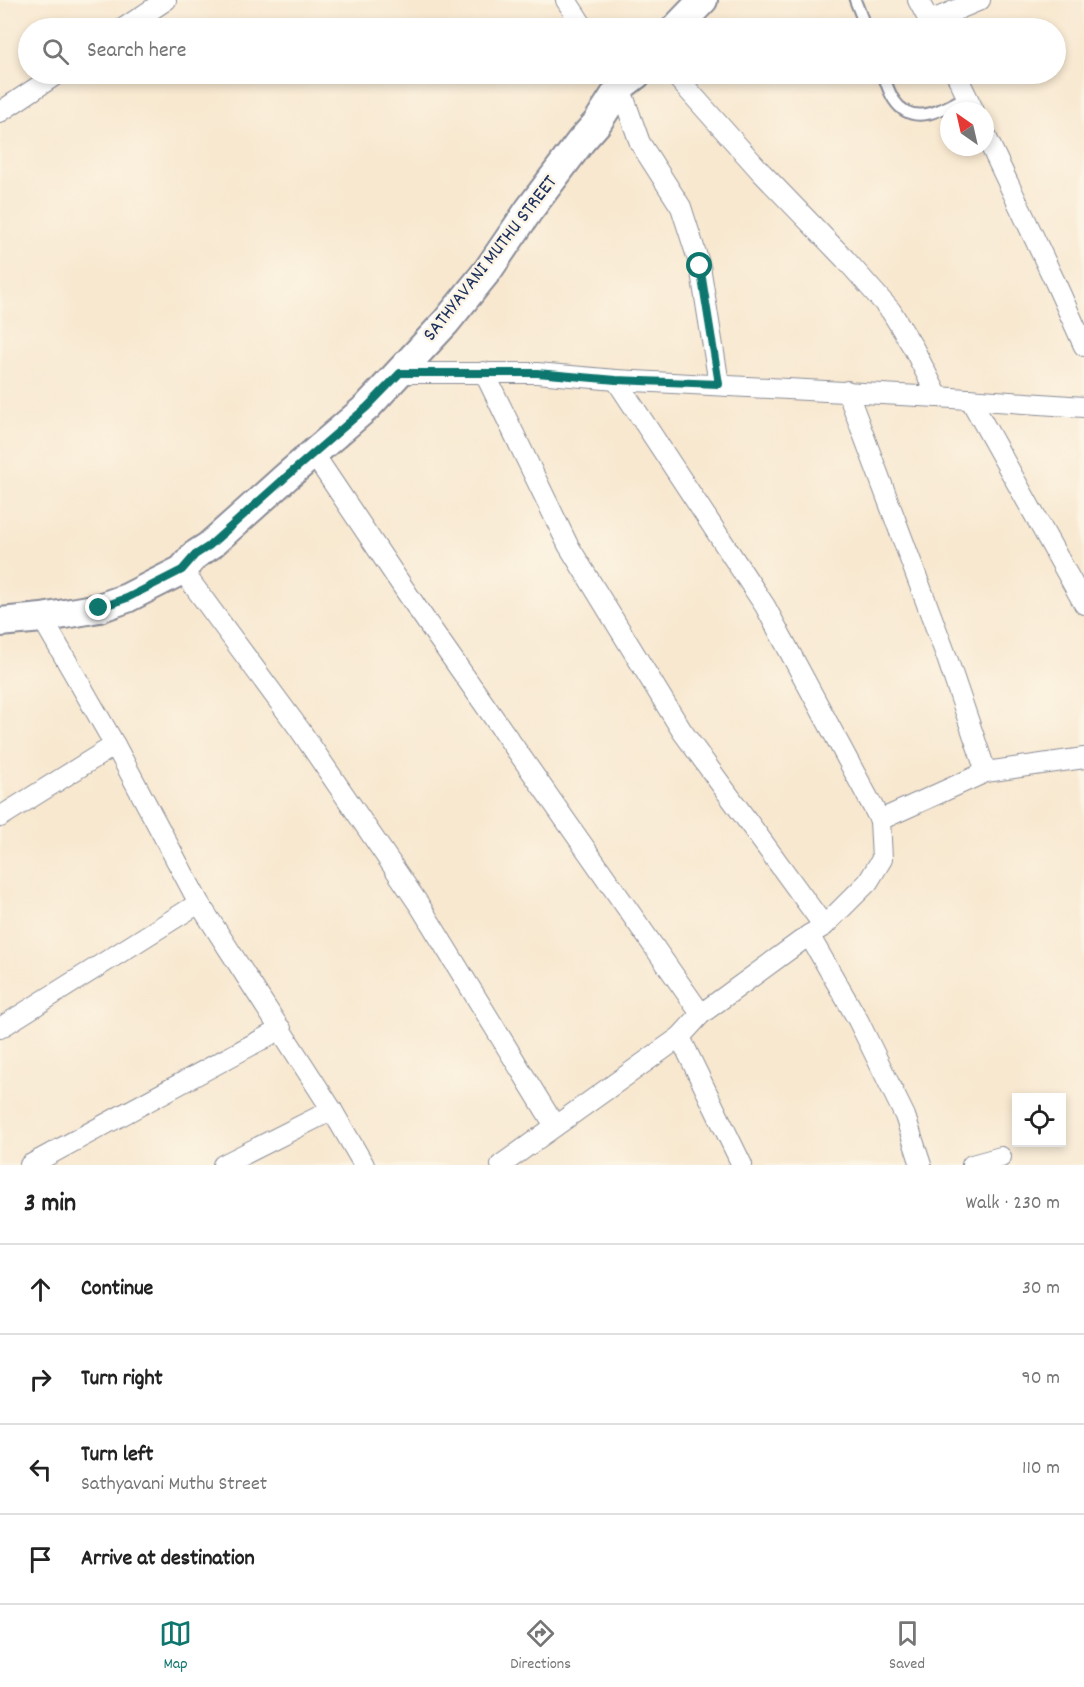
<!DOCTYPE html>
<html lang="en">
<head>
<meta charset="utf-8">
<style>
	body { margin:0; font-family:Dekko,sans-serif; background:#f6f6f6; color:#222 }
	.controls { position:absolute; right:18px; bottom:18px; display:grid; overflow:hidden; border-radius:0px; box-shadow:0 3px 9px #0003 }
	.controls button { width:54px; height:54px; display:grid; place-items:center; padding:0; border:0; border-bottom:2px solid #e0e0e0; background:#fff; color:#222; font:30px sans-serif }
	.compass { position:absolute; left:940px; top:102px; width:54px; height:54px; border-radius:50%; background:#fff; box-shadow:0 3px 9px #0003; rotate:326deg }
	.stop { position:absolute; width:18px; height:18px; margin:-14px; border:4px solid #0f766e; border-radius:50%; background:#fff }
	.stop.end { background:#0f766e; border-color:#fff; box-shadow:0 2px 6px #0008 }
	.list { margin:0; padding:0; list-style:none }
	h2 { display:flex; justify-content:space-between; align-items:center; height:78px; margin:0; padding:0 24px; font-size:26px }
	h2 small { font-size:20px; font-weight:400; color:#767676 }
	.list li { display:grid; grid-template-columns:39px 1fr auto; gap:18px; align-items:center; box-sizing:border-box; height:90px; padding:0 24px; border-top:2px solid #e0e0e0 }
	.list b { display:block; font-size:22px; white-space:nowrap }
	.list p { margin:0; font-size:20px; white-space:nowrap; color:#767676 }
	.list em { font-size:20px; font-style:normal; color:#767676 }
	.icon { flex:none; width:33px; height:33px; fill:none; stroke:currentColor; stroke-width:2; stroke-linecap:round; stroke-linejoin:round }
	.map { position:relative; flex:none; width:1084px; height:1165px; overflow:hidden }
	.search { position:absolute; background:#fff; box-shadow:0 3px 9px #0003; left:18px; right:18px; top:18px; height:66px; display:flex; align-items:center; gap:15px; box-sizing:border-box; padding:0 21px; border-radius:33px; color:#767676; font-size:22px }
	.sheet { height:438px; background:#fff }
	nav { display:flex; justify-content:space-around; align-items:center; box-sizing:border-box; height:84px; border-top:2px solid #e0e0e0; background:#fff; font-size:16px; color:#767676 }
	nav a { display:grid; justify-items:center; gap:3px }
	nav .on { color:#0f766e }
	.map>svg:first-child { display:block }
</style>
</head>
<body>
<div class="map">
<svg width="1084" height="1165" viewBox="0 0 1084 1165">
	<rect width="100%" height="100%" fill="#fcf5e5"/>
	<filter id="ink" filterUnits="userSpaceOnUse"><feTurbulence type="fractalNoise" baseFrequency=".0167" numOctaves="2"/><feDisplacementMap in="SourceGraphic" scale="12" xChannelSelector="R" yChannelSelector="G"/><feConvolveMatrix kernelMatrix="1 2 1 2 8 2 1 2 1" color-interpolation-filters="sRGB"/></filter>
	<filter id="wash" filterUnits="userSpaceOnUse"><feTurbulence type="fractalNoise" baseFrequency=".008" numOctaves="4" result="noise"/><feDisplacementMap in="SourceGraphic" scale="24" xChannelSelector="R" yChannelSelector="G"/><feGaussianBlur stdDeviation="1.35" result="paint"/><feColorMatrix in="noise" values="0 0 0 0 0 0 0 0 0 0 0 0 0 0 0 0 0 1.4 0 .05"/><feComposite in="paint" operator="in"/></filter>
	<g filter="url(#wash)">
		<rect width="100%" height="100%" fill="#f8e8d0"/>
	</g>
	<g filter="url(#ink)">
		<g fill="none" stroke-linecap="round" stroke-linejoin="round">
			<defs>
				<g id="lane">
					<path d="M855,0L866,28"/>
					<path d="M883,74C886,82 889,93 894,100C913,129 945,108 967,96"/>
				</g>
				<g id="street">
					<path d="M566,0L584,28"/>
					<path d="M918,0L933,28"/>
					<path d="M930,21L980,0"/>
					<path d="M124,28L166,0"/>
					<path d="M612,74L620,87L640,143L681,207L700,266L719,384"/>
					<path d="M674,74L762,173L845,259L891,311L914,349L938,397"/>
					<path d="M956,74L974,111"/>
					<path d="M0,112L57,74"/>
					<path d="M985,134L1056,284L1084,346"/>
					<path d="M484,372L568,545L682,731L824,926"/>
					<path d="M400,373H537L616,380L938,397L1084,407"/>
					<path d="M616,380L765,606L880,820"/>
					<path d="M847,391L946,655L986,772"/>
					<path d="M970,399L1084,604"/>
					<path d="M313,453L417,608L701,1014"/>
					<path d="M182,570L300,730L420,906L555,1126"/>
					<path d="M42,618L115,745L199,903L332,1110L364,1165"/>
					<path d="M0,817L115,745"/>
					<path d="M809,935L858,1020L905,1116L921,1165"/>
					<path d="M0,1028L199,903"/>
					<path d="M680,1037L742,1165"/>
					<path d="M30,1165L281,1029"/>
					<path d="M223,1165L332,1110"/>
					<path d="M501,1165L680,1037L701,1014L809,935L824,926L868,882L882,859L880,820L986,772L1084,758"/>
					<path d="M972,1165L1001,1157"/>
				</g>
				<g id="secondary">
					<path d="M676,28L703,0"/>
					<path d="M0,622L42,618L99,608L127,598L182,570L195,555L209,546L286,477L367,407L446,322L488,270L529,210L581,141L597,123L620,87L637,74"/>
				</g>
			</defs>
			<use href="#lane" stroke="#8a8c97" stroke-width="14"/>
			<use href="#street" stroke="#8a8c97" stroke-width="22"/>
			<use href="#secondary" stroke="#8a8c97" stroke-width="32"/>
			<use href="#lane" stroke="#fff" stroke-width="10"/>
			<use href="#street" stroke="#fff" stroke-width="20"/>
			<use href="#secondary" stroke="#fff" stroke-width="28"/>
		</g>
	</g>
	<g fill="none" stroke-linecap="round" stroke-linejoin="round" filter="url(#ink)">
		<path stroke="#0f766e" stroke-width="8" d="M99,608L127,598L182,570L195,555L209,546L286,477L367,407L400,373H537L616,380L719,384L700,266"/>
	</g>
	<g text-anchor="middle" dominant-baseline="central" stroke-width="5" stroke-linejoin="round" paint-order="stroke">
		<g font-size="20" fill="#1b2f5e" stroke="#fcf5e5">
			<text transform="translate(491 259) rotate(-52)">SATHYAVANI MUTHU STREET</text>
		</g>
	</g>
</svg>
<div class="controls">
<button><svg class="icon" aria-label="locate" viewBox="0 0 24 24"><circle cx="12" cy="12" r="6"/><path d="M12 2v4M12 18v4M2 12h4M18 12h4"/></svg></button>
</div>
<svg class="compass" viewBox="-18 -18 36 36"><path d="M0-13l5 13h-10z" fill="#e53935"/><path d="M0 13l5-13h-10z" fill="#767676"/></svg>
<div class="stop" style="left:700px;top:266px"></div>
<div class="stop end" style="left:99px;top:608px"></div>
<div class="search"><svg class="icon" aria-label="search" viewBox="0 0 24 24"><circle cx="10" cy="10" r="6"/><path d="M15 15l6 6"/></svg>Search here</div>
</div>
<section class="sheet">
<h2>3 min<small>Walk · 230 m</small></h2>
<ul class="list">
<li><svg class="icon" aria-label="ahead" viewBox="0 0 24 24"><path d="M12 20V5M6 11l6-6 6 6"/></svg><div><b>Continue</b></div><em>30 m</em></li>
<li><svg class="icon" aria-label="right" viewBox="0 0 24 24"><path d="M7 20v-9h11M14 6l5 5-5 5"/></svg><div><b>Turn right</b></div><em>90 m</em></li>
<li><svg class="icon" aria-label="left" viewBox="0 0 24 24"><path d="M17 20v-9H6M10 6l-5 5 5 5"/></svg><div><b>Turn left</b><p>Sathyavani Muthu Street</p></div><em>110 m</em></li>
<li><svg class="icon" aria-label="arrive" viewBox="0 0 24 24"><path d="M6 21V4h12l-3 4 3 4H6"/></svg><div><b>Arrive at destination</b></div></li>
</ul>
</section>
<nav>
<a class="on"><svg class="icon" aria-label="map" viewBox="0 0 24 24"><path d="M3 6l6-2 6 2 6-2v14l-6 2-6-2-6 2zM9 4v14M15 6v14"/></svg>Map</a>
<a><svg class="icon" aria-label="directions" viewBox="0 0 24 24"><path d="M12 3l9 9-9 9-9-9zM9 14v-3h6M13 9l2 2-2 2"/></svg>Directions</a>
<a><svg class="icon" aria-label="saved" viewBox="0 0 24 24"><path d="M7 4h10v16l-5-4-5 4z"/></svg>Saved</a>
</nav>
</body>
</html>
